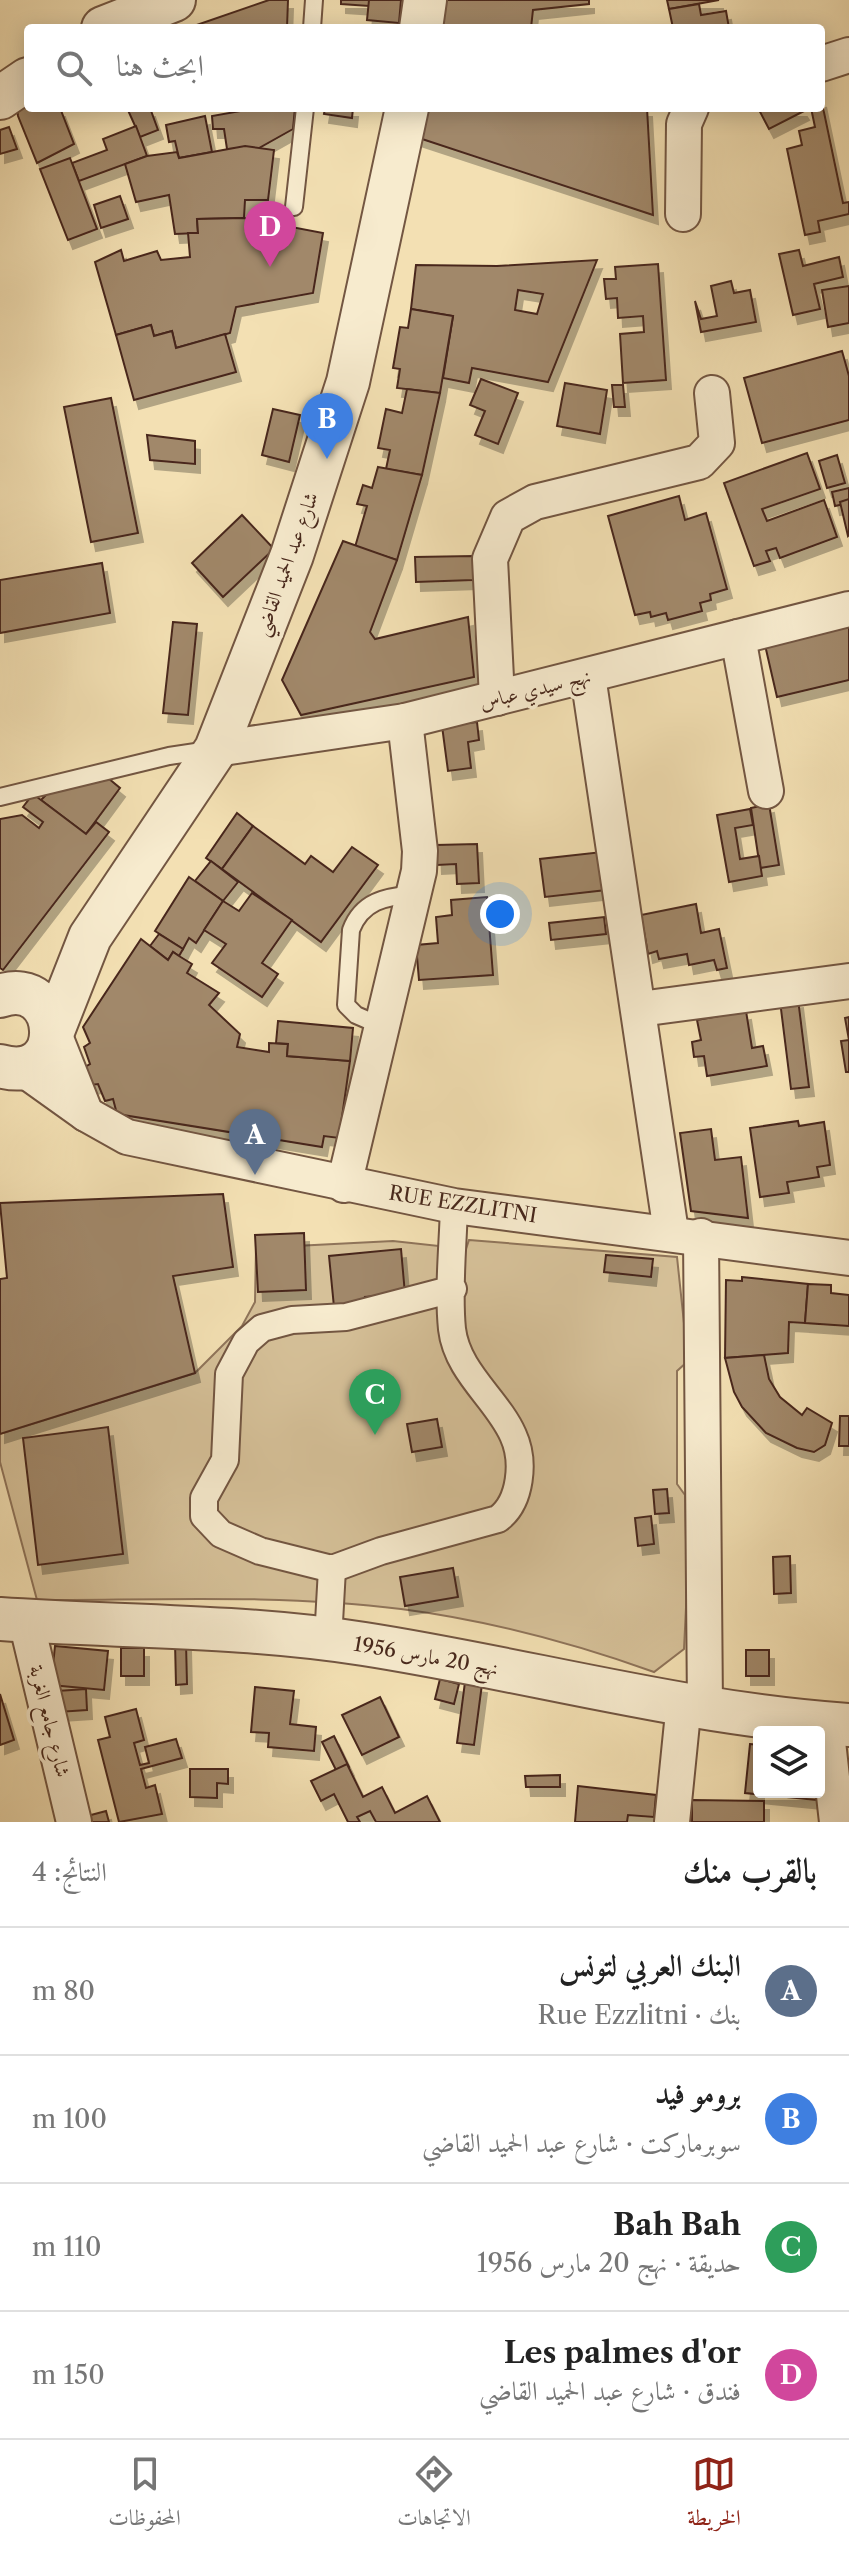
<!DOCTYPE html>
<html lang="ar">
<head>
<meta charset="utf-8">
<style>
	body { margin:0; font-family:"Libre Caslon Text",Amiri,serif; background:#f2f2f2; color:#222; direction:rtl }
	.controls { position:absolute; right:24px; bottom:24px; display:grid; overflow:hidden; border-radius:8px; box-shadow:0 4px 20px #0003 }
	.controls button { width:72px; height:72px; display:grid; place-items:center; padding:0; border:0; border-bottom:2px solid #e0e0e0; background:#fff; color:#222; font:40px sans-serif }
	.you { position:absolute; left:500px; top:914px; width:28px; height:28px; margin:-20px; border:6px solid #fff; border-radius:50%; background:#1a73e8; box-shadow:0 0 0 12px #1a73e833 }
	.badge { display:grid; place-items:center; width:52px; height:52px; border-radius:50%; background:#8f2418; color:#fff; font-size:26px; font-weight:700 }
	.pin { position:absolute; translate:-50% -66px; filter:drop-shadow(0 2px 4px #0008) }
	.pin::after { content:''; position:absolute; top:42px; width:28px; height:24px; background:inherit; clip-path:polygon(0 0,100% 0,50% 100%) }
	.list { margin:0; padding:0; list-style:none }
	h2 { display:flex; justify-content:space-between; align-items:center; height:104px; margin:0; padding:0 32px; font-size:34px }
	h2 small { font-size:26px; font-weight:400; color:#767676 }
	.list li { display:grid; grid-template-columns:52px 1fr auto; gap:24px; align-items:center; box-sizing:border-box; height:128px; padding:0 32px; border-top:2px solid #e0e0e0 }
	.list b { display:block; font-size:30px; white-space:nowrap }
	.list p { margin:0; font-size:26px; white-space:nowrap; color:#767676 }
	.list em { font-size:26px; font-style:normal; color:#767676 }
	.icon { flex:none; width:44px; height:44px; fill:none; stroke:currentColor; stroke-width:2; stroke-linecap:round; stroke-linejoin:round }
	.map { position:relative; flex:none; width:849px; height:1822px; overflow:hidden; direction:ltr }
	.search { position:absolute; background:#fff; box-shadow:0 4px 20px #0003; left:24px; right:24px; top:24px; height:88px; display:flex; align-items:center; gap:20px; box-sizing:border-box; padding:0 28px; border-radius:8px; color:#767676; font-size:30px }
	.sheet { height:616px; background:#fff }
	nav { display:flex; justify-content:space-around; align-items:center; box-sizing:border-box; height:112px; border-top:2px solid #e0e0e0; background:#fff; font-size:22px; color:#767676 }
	nav a { display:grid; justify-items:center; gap:4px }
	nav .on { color:#8f2418 }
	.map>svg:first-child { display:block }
</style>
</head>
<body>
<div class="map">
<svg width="849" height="1822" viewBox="0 0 849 1822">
	<defs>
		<filter id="shadow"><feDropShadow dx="5" dy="9" stdDeviation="0" flood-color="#0004"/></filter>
	</defs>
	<rect width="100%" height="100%" fill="#f3e0b3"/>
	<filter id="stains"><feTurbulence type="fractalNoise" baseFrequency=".0025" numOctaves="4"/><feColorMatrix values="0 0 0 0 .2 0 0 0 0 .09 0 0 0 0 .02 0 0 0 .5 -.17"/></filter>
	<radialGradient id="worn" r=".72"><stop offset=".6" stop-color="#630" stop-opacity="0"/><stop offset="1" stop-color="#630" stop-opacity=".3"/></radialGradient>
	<path fill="#d6c199" stroke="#8f745a" stroke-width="2" d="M469,1240L677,1257L688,1361L677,1371V1484L685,1495L687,1587L684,1649L654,1672C573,1643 486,1620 401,1609C281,1594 157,1600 37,1600L0,1462V1434L195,1373L242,1326L255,1302L256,1248L393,1241L466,1249Z"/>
	<g fill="#a1886b" stroke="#48281c" stroke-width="2" fill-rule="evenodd" filter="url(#shadow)">
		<path d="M269,0H288L287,28H188Z"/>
		<path d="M341,0H369V6L341,4Z"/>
		<path d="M369,0H401L399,23L367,20Z"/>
		<path d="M440,0H589V4L533,10L531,28H436Z"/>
		<path d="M667,0H719L669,9Z"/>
		<path d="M699,4L701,15L726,11L729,28H673L669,9Z"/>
		<path d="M28,94V108H60L74,144L37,163L18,116L16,101Z"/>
		<path d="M821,98L843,203L849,202V214L818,221L820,232L805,235L787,149L802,145L799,131L815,127L811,108H821Z"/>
		<path d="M127,108H150L158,130L140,137Z"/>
		<path d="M257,108H295L293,129L259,148L227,149L224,129H213L212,116Z"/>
		<path d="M325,108H353L352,118L324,114Z"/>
		<path d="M422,108H647L653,215L416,137Z"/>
		<path d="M758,108H802L804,111L769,129Z"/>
		<path d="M205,116L212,152L179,158L175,141L169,142L166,125Z"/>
		<path d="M136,126L147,156L79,181L72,163L107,150L103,139Z"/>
		<path d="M9,127L17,149L0,154V130Z"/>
		<path d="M245,146L274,150L268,200H245L244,218L197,219L198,233L175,234L169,195L136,202L125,164L147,156L177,152L179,158Z"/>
		<path d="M70,158L97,229L68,240L40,169Z"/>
		<path d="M120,196L128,219L101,228L94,205Z"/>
		<path d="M244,218L323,233L313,293L236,307L230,333L176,348L172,331L154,336L151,325L116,335L95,262L121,250L124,261L157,251L161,260L190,257L188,233H198L197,219Z"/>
		<path d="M799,250L803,266L839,257L843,277L814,284L820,309L793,315L779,254Z"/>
		<path d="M597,260L548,382L472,368L469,383L443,378L453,316L411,309L416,265L497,266ZM518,290L543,294L537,314L515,310Z"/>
		<path d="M658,264L666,380L623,383L620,334L644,332L643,316L618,318L617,298L606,299L604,279H616L615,267Z"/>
		<path d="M731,281L734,293L750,290L756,322L701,332L695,301L701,319L717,316L711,286Z"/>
		<path d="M849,286V323L828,327L822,290Z"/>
		<path d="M411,309L453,316L440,393L397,388L400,369L393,368L400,327L408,328Z"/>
		<path d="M151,325L154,336L172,331L176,348L225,334L236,372L134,400L116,335Z"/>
		<path d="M842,351L849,376V420L762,443L744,378Z"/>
		<path d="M481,379L518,393L498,444L475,435L485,411L470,405Z"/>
		<path d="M565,383L607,390L600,434L557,426Z"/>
		<path d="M612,385H623L625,407H614Z"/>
		<path d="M407,389L440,393L422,475L386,469L390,450L378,448L386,409L402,413Z"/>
		<path d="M111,398L138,533L91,542L64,407Z"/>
		<path d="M273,409L300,415L289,462L262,455Z"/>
		<path d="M147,435L195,441V464L150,460Z"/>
		<path d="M807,453L820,489L762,509L767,521L824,500L837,537L780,558L776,548L766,551L770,561L754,566L724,483Z"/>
		<path d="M837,455L845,483L827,488L819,461Z"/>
		<path d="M378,467L422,475L397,560L355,547L367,506L357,504L363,485L372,488Z"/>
		<path d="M849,488V503L835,506L832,492Z"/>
		<path d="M679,496L685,520L706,513L727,589L710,594L711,600L700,603L702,611L668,620L666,613L651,617L650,612L635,615L608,516Z"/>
		<path d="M849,499V535L848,536L840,502Z"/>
		<path d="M242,515L274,549L223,597L192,563Z"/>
		<path d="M343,541L397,560L370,632L375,639L468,617L474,677L301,715L282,680Z"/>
		<path d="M473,556V580L416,582L415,557Z"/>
		<path d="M102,563L110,613L0,633V580Z"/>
		<path d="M173,622L197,624L188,715L163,713Z"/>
		<path d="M849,625V680L777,697L765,645Z"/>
		<path d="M477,722L479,740L468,742L471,768L448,771L442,726Z"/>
		<path d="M108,778L120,788L86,834L41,800L48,793Z"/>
		<path d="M33,794L86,834L96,822L109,832L3,970L0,968V819L22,815L39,828L43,822L23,807Z"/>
		<path d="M769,804L779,865L760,868L751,808Z"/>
		<path d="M750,809L753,825L735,828L740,859L759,856L762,876L729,882L717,815Z"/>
		<path d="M237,813L253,826L222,869L206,858Z"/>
		<path d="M253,826L305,864L311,856L333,872L352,847L378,865L321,942L222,869Z"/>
		<path d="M477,844L479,883L457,884L456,864L437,865L436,845Z"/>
		<path d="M611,851L615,889L545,897L540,859Z"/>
		<path d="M211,861L238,882L223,901L195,881Z"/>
		<path d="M189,877L223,901L196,943L189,938L183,949L155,931Z"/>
		<path d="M252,893L292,920L262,963L278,974L262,997L212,963L226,944L204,930L223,901L239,911Z"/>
		<path d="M487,897L493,975L419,980L416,945L438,943L436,917L452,915L451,900Z"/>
		<path d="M696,904L701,933L719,929L727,968L717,970L714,960L689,965L687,954L659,959L657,951L648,954L641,915Z"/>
		<path d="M604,917L606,934L551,940L549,923Z"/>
		<path d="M159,934L183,949L179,956L173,952L168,960L150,946Z"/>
		<path d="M141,939L168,960L173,952L179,956L192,964L187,973L219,993L209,1005L240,1034L237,1047L269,1052V1043L288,1044L287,1056L350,1061L339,1138L324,1136L322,1147L117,1114L113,1099L105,1101L98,1084L91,1085L85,1067L90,1064L84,1047L90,1043L83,1027Z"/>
		<path d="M798,999L809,1087L791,1089L780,1001Z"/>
		<path d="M746,1011L752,1048L763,1046L767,1066L707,1076L704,1056L694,1057L692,1042L701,1040L697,1020Z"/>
		<path d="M849,1017V1072H846L841,1041L849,1040L845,1018Z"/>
		<path d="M278,1021L353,1028L350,1061L287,1056L288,1044L276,1043Z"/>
		<path d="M798,1121L799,1126L824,1122L830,1165L817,1167L819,1177L787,1182L789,1193L760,1197L750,1128Z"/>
		<path d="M711,1129L715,1160L741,1157L748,1218L691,1211L680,1133Z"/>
		<path d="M223,1194L233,1267L173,1276L195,1373L0,1434V1279L7,1278L0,1203Z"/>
		<path d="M304,1233L306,1290L258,1292L255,1235Z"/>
		<path d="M401,1249L405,1294L365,1297L366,1304L334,1307L329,1256Z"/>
		<path d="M606,1255L653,1259L651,1277L604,1272Z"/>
		<path d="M742,1277L808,1284L805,1323L789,1322L788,1353L725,1358L726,1280L742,1281Z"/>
		<path d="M808,1284L831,1285V1293L849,1295V1326L805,1323Z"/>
		<path d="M764,1355L769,1379L780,1397L802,1415L807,1408L832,1423L825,1445L814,1452L797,1448L766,1433L742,1407L734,1392L725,1358Z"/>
		<path d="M840,1416H849V1446H839Z"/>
		<path d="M437,1419L442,1447L412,1452L407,1424Z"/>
		<path d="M108,1427L123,1554L38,1565L23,1438Z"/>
		<path d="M667,1489L669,1513L655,1514L653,1490Z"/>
		<path d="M651,1516L654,1544L638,1546L635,1518Z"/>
		<path d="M790,1556L791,1593L774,1594L773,1557Z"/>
		<path d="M453,1568L458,1597L405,1606L400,1577Z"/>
		<path d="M175,1642H186L187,1684L176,1685Z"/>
		<path d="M55,1646L108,1651L104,1690L51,1685Z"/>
		<rect x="121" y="1648" width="23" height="28"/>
		<rect x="746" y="1650" width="23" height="26"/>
		<path d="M440,1679L459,1684L454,1704L435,1699Z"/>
		<path d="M465,1682L482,1684L474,1745L457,1743Z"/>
		<path d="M255,1687L294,1691L290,1724L316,1727L314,1751L268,1747L269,1733L251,1732Z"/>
		<path d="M86,1689L87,1710L58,1712L57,1691Z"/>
		<path d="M0,1694L14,1740L0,1745Z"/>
		<path d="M380,1697L399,1737L362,1755L342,1715Z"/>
		<path d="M136,1709L144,1740L134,1743L140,1765L149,1763L145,1747L176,1739L182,1758L141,1769L146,1788L155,1785L162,1814L119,1822L98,1740L110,1737L105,1717Z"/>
		<path d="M334,1736L349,1767L337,1772L322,1742Z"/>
		<path d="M750,1744L759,1745V1792H817L816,1800L745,1793Z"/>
		<path d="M347,1764L363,1797L382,1787L395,1813L427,1796L440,1822H376L370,1811L357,1817L360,1822H348L334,1794L321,1801L311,1781Z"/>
		<path d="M190,1769H228V1784L217,1783V1798L190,1797Z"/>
		<path d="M560,1775V1787H526L525,1776Z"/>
		<path d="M578,1786L656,1795L654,1817L628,1815L627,1822H575Z"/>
		<path d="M692,1800L764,1801V1822H692Z"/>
		<path d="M106,1811L109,1822H77L76,1819Z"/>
	</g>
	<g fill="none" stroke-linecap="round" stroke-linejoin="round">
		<defs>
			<g id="service">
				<path d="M312,28L314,0"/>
				<path d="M294,207L305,108"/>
				<path d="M0,797L169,756L209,750"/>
				<path d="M379,1025L356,1015L346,1005L351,930C362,901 385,897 413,894"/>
			</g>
			<g id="pedestrian">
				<path d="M453,1289L346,1317L292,1320L262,1328L246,1342L229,1374L225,1460L204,1498V1516L221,1534L260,1551L332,1569L381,1551L498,1519C521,1502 525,1461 513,1435C497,1399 457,1372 452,1329C448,1289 453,1246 454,1206"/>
				<path d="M328,1640L332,1569"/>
			</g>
			<g id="minor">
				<path d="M821,64L849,55"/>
				<path d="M683,214L684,124L691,108"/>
				<path d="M738,637L766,791"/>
				<path d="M588,676L671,1232"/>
				<path d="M497,698L490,559L508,517L535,502L699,462L717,443L712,393"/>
				<path d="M216,749L405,721L849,609"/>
				<path d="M640,1009L849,981"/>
				<path d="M53,1031L86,1114"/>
				<path d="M23,1069L86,1114L127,1137L454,1206L849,1258"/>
				<path d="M344,1185L419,871L420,851L405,721"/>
				<path d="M701,1236L705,1707"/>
				<path d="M26,1621L74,1822"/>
				<path d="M826,1724L837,1822"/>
				<path d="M672,1822L684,1703"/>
			</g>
			<g id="tertiary">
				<path d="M103,28L174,0"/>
				<path d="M421,28L425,0"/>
				<path d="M0,98L28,79"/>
				<path d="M0,996C64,974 72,1086 0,1066"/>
				<path d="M53,1031L90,937L216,749L292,555L348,382L407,108"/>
				<path d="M0,1619C121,1627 243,1625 364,1644C525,1669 685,1714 849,1725"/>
			</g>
		</defs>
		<use href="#service" stroke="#735642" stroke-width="20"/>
		<use href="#pedestrian" stroke="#735642" stroke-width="30"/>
		<use href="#minor" stroke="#735642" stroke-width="38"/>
		<use href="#tertiary" stroke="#735642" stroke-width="46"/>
		<use href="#service" stroke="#f7ebce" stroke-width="16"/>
		<use href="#pedestrian" stroke="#f7ebce" stroke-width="26"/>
		<use href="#minor" stroke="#f7ebce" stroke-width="34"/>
		<use href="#tertiary" stroke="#f7ebce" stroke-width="42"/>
	</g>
	<g text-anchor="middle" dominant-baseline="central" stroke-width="7" stroke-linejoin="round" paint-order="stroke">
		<g font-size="20" fill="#48281c" stroke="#f7ebce">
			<text transform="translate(286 564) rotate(-70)">شارع عبد الحميد القاضي</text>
			<text transform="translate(535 689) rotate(-14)">نهج سيدي عباس</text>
			<text transform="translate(463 1204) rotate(9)">RUE EZZLITNI</text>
			<text transform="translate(426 1656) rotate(10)">نهج 20 مارس 1956</text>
			<text transform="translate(50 1721) rotate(76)">شارع جامع الغربة</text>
		</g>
	</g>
	<rect width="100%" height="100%" filter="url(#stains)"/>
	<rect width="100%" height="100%" fill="url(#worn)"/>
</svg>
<div class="controls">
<button><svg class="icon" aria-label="layers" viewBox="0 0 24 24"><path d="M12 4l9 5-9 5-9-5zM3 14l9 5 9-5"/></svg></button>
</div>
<div class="you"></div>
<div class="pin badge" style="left:255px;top:1175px;background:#5c6f8a">A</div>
<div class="pin badge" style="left:327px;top:459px;background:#3f7fe0">B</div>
<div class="pin badge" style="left:375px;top:1435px;background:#2e9e5b">C</div>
<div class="pin badge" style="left:270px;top:267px;background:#d1479c">D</div>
<div class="search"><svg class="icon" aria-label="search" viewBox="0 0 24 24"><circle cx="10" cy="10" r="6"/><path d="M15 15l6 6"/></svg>ابحث هنا</div>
</div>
<section class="sheet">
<h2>بالقرب منك<small>النتائج: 4</small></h2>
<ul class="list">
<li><span class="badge" style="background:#5c6f8a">A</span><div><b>البنك العربي لتونس</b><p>بنك · Rue Ezzlitni</p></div><em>80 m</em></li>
<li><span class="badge" style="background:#3f7fe0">B</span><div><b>برومو فيد</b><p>سوبرماركت · شارع عبد الحميد القاضي</p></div><em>100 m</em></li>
<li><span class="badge" style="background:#2e9e5b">C</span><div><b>Bah Bah</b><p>حديقة · نهج 20 مارس 1956</p></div><em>110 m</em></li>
<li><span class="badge" style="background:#d1479c">D</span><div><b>Les palmes d'or</b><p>فندق · شارع عبد الحميد القاضي</p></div><em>150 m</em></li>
</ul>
</section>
<nav>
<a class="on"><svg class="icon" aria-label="map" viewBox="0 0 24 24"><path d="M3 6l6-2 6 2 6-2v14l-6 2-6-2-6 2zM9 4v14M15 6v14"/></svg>الخريطة</a>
<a><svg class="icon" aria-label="directions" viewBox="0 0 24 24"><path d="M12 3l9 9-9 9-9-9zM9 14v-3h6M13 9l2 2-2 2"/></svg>الاتجاهات</a>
<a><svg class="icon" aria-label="saved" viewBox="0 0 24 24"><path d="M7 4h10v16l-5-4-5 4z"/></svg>المحفوظات</a>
</nav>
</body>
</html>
